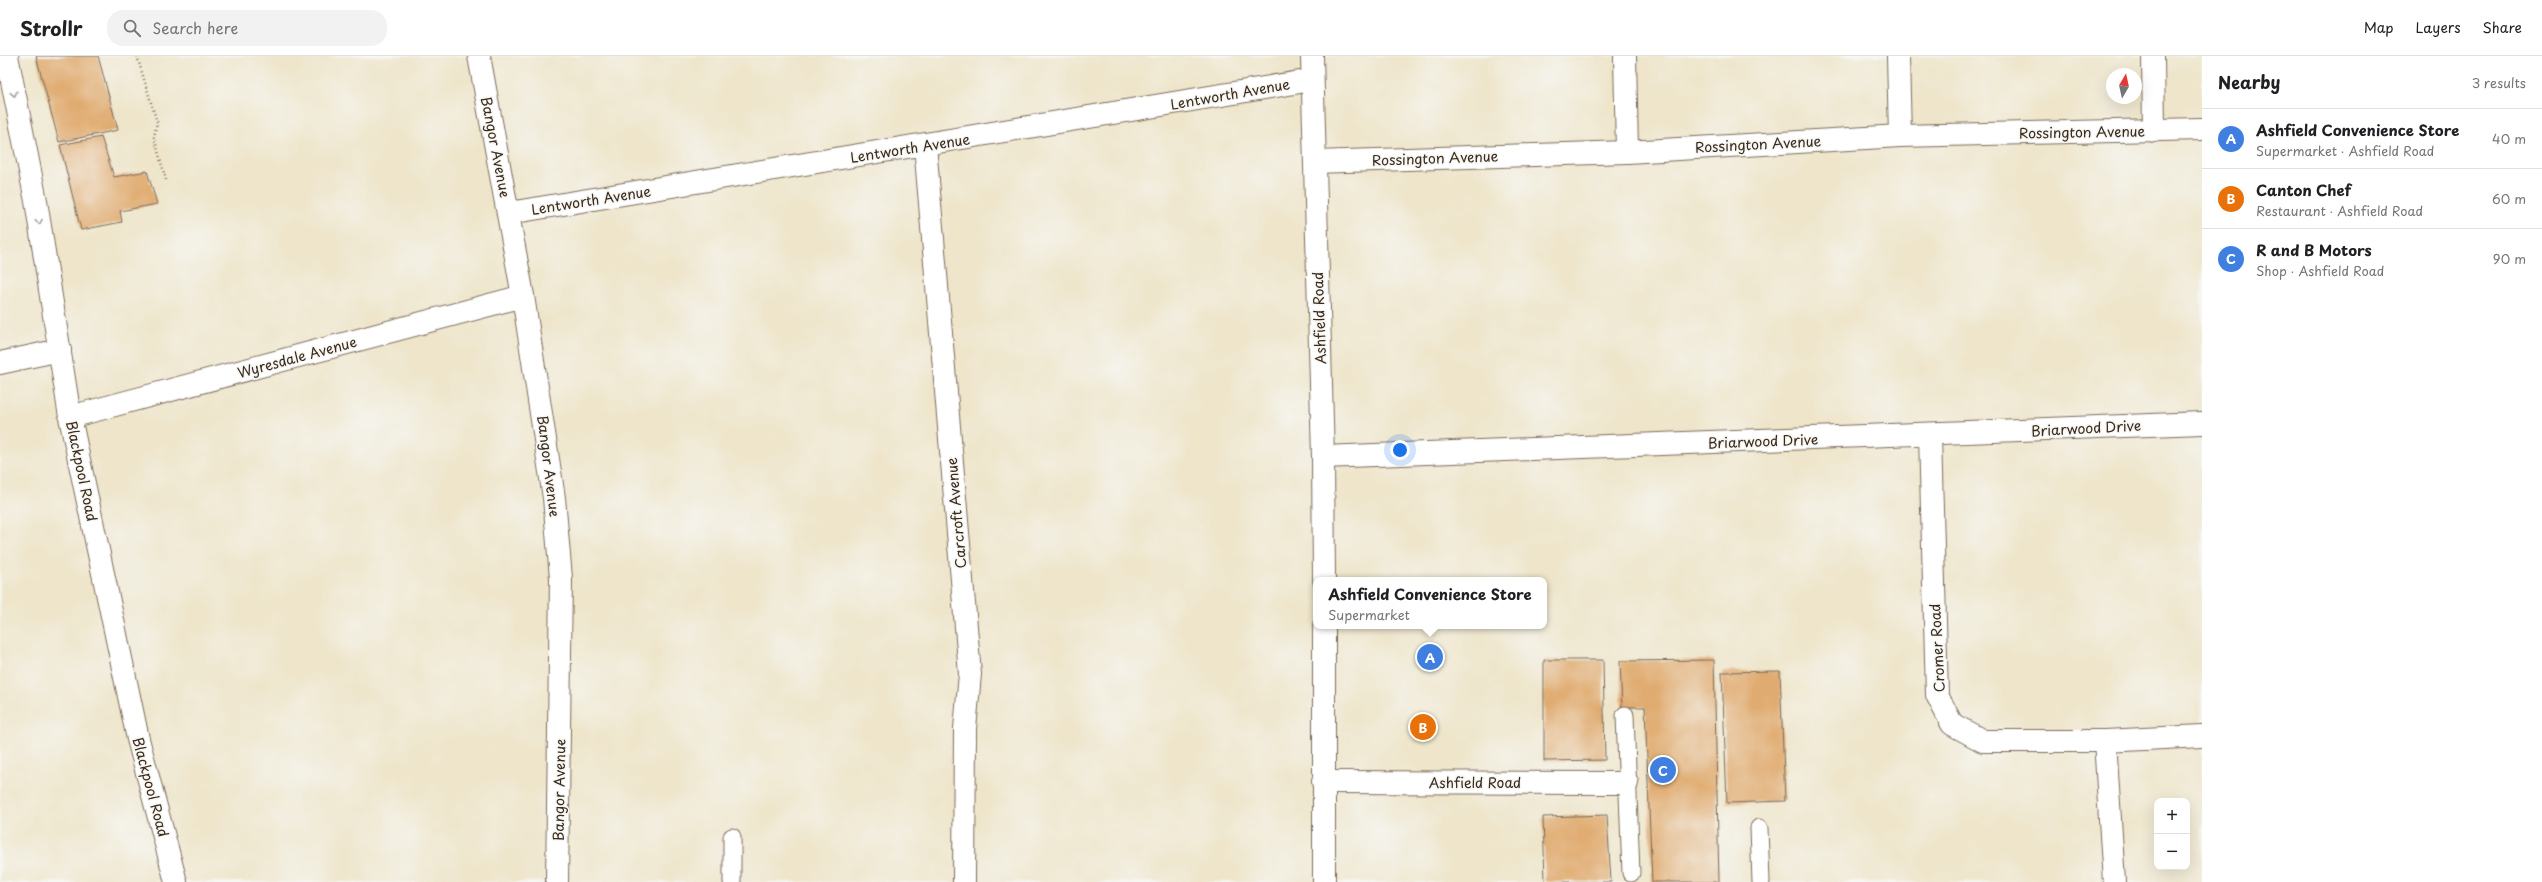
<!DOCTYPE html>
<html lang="en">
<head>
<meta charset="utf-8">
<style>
	body { margin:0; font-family:"Playpen Sans",sans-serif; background:#f2f2f2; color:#202124 }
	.controls { position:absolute; right:12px; bottom:12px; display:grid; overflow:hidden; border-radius:8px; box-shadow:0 4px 16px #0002 }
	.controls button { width:36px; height:36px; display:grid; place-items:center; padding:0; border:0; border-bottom:1px solid #e0e0e0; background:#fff; color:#202124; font:20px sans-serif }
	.compass { position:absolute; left:2106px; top:12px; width:36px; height:36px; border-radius:50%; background:#fff; box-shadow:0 4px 16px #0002; rotate:9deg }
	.you { position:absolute; left:1400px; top:394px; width:14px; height:14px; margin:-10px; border:3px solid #fff; border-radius:50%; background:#1a73e8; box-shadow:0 0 0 6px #1a73e833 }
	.badge { display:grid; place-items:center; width:26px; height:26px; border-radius:50%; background:#c8321e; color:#fff; font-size:13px; font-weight:700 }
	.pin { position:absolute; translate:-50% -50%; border:2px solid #fff; box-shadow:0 1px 4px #0006 }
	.popup { position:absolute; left:1313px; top:521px; width:234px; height:52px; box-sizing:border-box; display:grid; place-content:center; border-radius:8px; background:#fff; filter:drop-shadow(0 1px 3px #0005); font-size:13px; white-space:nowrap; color:#757577 }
	.popup b { font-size:15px; color:#202124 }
	.popup::after { content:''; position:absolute; left:50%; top:100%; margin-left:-8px; border:8px solid transparent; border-top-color:#fff }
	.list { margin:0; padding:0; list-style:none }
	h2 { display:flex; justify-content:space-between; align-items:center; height:52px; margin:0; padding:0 16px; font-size:17px }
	h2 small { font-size:13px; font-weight:400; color:#757577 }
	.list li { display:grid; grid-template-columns:26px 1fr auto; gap:12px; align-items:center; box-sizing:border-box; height:60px; padding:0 16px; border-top:1px solid #e0e0e0 }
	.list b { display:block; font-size:15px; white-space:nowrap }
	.list p { margin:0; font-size:13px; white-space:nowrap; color:#757577 }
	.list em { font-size:13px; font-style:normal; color:#757577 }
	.icon { flex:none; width:22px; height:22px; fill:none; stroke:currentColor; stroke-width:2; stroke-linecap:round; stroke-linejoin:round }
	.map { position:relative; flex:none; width:2202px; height:826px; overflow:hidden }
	header { display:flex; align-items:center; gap:24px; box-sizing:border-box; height:56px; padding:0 20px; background:#fff; border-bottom:1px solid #e0e0e0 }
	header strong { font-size:19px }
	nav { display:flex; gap:22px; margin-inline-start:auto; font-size:14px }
	.search { width:280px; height:36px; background:#f2f2f2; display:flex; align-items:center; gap:10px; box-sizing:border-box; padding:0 14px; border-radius:16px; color:#757577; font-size:15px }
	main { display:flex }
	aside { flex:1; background:#fff }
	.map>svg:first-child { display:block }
</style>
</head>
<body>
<header>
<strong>Strollr</strong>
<div class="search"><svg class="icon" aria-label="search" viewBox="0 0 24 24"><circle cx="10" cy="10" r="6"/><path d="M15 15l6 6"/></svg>Search here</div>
<nav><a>Map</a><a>Layers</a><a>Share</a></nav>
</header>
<main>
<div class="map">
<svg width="2202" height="826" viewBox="0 0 2202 826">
	<rect width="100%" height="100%" fill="#f6f6f2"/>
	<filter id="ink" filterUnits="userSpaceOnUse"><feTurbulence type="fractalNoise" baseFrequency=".025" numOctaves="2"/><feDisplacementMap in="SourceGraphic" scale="8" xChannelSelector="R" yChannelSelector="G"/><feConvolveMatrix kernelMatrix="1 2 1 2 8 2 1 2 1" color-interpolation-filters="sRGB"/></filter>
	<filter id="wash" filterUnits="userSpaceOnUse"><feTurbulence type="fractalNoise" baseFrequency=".012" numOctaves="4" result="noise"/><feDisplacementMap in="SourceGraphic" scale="16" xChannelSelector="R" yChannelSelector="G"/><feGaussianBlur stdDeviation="0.9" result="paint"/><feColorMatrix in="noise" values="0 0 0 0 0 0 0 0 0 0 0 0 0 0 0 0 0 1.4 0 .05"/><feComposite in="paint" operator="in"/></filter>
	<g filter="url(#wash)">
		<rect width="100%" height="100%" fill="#eee5ca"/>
		<g id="blocks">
			<g fill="#e0ab6f">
				<path d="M36,0H98L118,74L59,86Z"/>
				<path d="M101,81L114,121L147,115L157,148L120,155L122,166L81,174L60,89Z"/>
				<path d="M1544,604H1603L1605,704L1544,705Z"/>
				<path d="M1714,604L1719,826H1652L1645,651H1622L1620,605Z"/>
				<path d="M1780,615L1785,745L1727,747L1722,616Z"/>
				<path d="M1607,759L1611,826H1545L1543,761Z"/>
			</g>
		</g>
	</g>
	<g filter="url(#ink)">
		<use href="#blocks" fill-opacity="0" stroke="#7a6b5a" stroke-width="1"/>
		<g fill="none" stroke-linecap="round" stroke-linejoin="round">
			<defs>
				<g id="lane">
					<path d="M1625,659L1631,817"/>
					<path d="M1759,772L1761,826"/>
					<path d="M732,826V781"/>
				</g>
				<g id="street">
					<path d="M479,0L523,240L554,442L561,522L557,826"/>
					<path d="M1625,0L1627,96"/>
					<path d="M1898,0L1900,80"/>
					<path d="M2153,0L2154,75"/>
					<path d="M925,89L970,618L965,673L964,826"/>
					<path d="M1315,106L1627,96L1900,80L2202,73"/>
					<path d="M509,157L1312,24"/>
					<path d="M0,307L60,294"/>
					<path d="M70,361L523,240"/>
					<path d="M1930,379L1937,639L1952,668L1983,685H2105L2202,680"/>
					<path d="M1323,401L2202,367"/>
					<path d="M2105,685L2114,826"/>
					<path d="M1323,726L1627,727"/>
				</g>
				<g id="secondary">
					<path d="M7,0L36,145L70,361L138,683L176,826"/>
					<path d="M1312,0L1323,401L1324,524"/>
					<path d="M1324,570V826"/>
				</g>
			</defs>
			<use href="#lane" stroke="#7a6b5a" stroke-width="19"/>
			<use href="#street" stroke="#7a6b5a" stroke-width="24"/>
			<use href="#secondary" stroke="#7a6b5a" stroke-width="24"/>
			<path stroke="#7a6b5a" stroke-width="2.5" stroke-dasharray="1 3" stroke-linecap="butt" d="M137,0L157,66L154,81L166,124"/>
			<use href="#lane" stroke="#fff" stroke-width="17"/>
			<use href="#street" stroke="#fff" stroke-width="22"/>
			<use href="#secondary" stroke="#fff" stroke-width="22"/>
		</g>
		<defs><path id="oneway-chevron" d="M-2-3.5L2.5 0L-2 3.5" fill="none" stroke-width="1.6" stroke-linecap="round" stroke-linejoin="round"/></defs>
		<g stroke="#a79f9a">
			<use href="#oneway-chevron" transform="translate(14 38) rotate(79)"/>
			<use href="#oneway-chevron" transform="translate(39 166) rotate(81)"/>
		</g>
	</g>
	<g text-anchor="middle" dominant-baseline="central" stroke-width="3" stroke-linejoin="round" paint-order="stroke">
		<g font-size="14" fill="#3b2a1e" stroke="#f6f6f2">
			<text transform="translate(1230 38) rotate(-10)">Lentworth Avenue</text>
			<text transform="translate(2082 76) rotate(-1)">Rossington Avenue</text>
			<text transform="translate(1758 88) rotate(-3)">Rossington Avenue</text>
			<text transform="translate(496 91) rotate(79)">Bangor Avenue</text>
			<text transform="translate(910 92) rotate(-9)">Lentworth Avenue</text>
			<text transform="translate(1435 102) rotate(-2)">Rossington Avenue</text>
			<text transform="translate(591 144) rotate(-9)">Lentworth Avenue</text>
			<text transform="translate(1319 262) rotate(-92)">Ashfield Road</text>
			<text transform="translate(297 301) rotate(-15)">Wyresdale Avenue</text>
			<text transform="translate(2086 372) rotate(-3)">Briarwood Drive</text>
			<text transform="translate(1763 385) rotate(-2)">Briarwood Drive</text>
			<text transform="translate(549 410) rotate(83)">Bangor Avenue</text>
			<text transform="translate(82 415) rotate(78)">Blackpool Road</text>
			<text transform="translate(956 457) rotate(-95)">Carcroft Avenue</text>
			<text transform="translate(1937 592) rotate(-93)">Cromer Road</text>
			<text x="1475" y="726">Ashfield Road</text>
			<text transform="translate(151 731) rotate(75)">Blackpool Road</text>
			<text transform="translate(559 734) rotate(-89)">Bangor Avenue</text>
		</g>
	</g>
</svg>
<div class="controls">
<button>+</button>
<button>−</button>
</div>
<svg class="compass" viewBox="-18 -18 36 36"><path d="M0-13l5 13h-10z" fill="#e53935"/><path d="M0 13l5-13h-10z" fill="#757577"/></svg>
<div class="you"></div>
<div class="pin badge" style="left:1430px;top:601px;background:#3f7fe0">A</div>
<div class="popup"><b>Ashfield Convenience Store</b>Supermarket</div>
<div class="pin badge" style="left:1423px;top:671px;background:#e8710a">B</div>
<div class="pin badge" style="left:1663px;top:714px;background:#3f7fe0">C</div>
</div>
<aside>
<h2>Nearby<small>3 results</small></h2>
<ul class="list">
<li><span class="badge" style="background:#3f7fe0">A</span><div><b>Ashfield Convenience Store</b><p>Supermarket · Ashfield Road</p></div><em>40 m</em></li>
<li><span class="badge" style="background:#e8710a">B</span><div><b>Canton Chef</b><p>Restaurant · Ashfield Road</p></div><em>60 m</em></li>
<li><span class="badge" style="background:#3f7fe0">C</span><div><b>R and B Motors</b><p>Shop · Ashfield Road</p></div><em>90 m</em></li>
</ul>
</aside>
</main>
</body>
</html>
